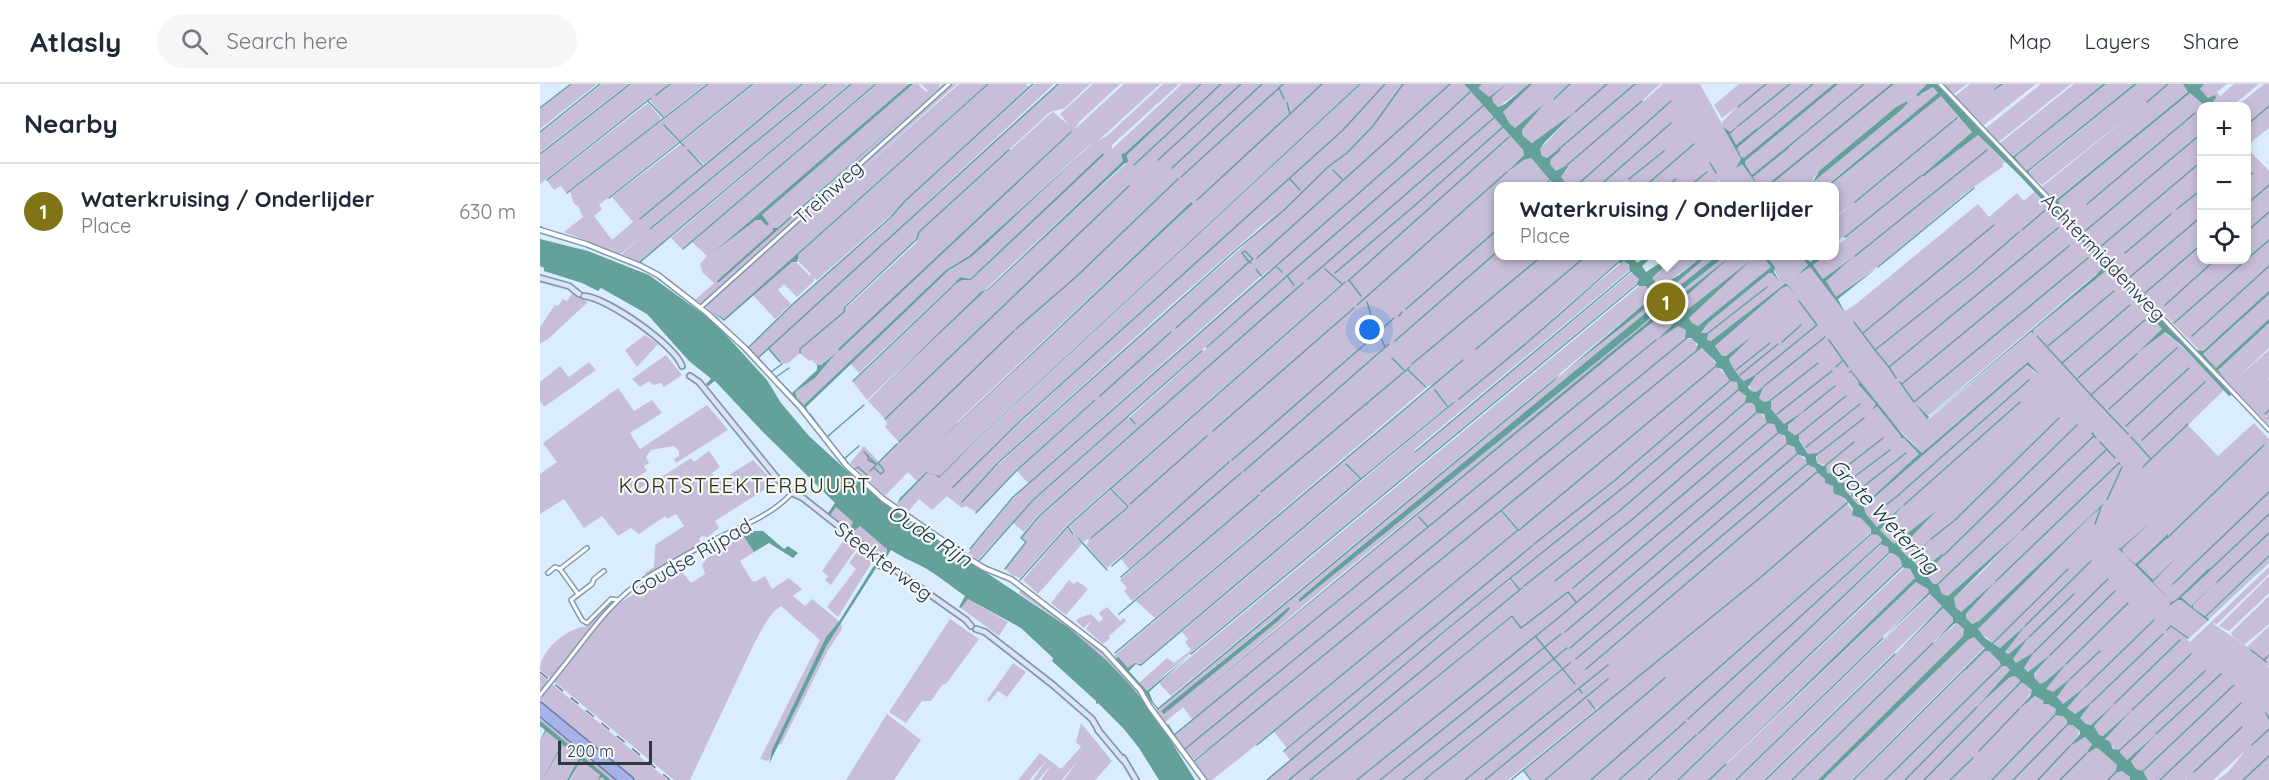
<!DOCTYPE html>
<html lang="en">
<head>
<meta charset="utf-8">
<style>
	body { margin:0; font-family:Quicksand,sans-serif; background:#f6f6f7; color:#1f2937 }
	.controls { position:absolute; right:18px; top:18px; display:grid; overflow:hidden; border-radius:12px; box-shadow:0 3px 9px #0003 }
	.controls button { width:54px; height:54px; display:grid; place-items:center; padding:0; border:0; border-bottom:2px solid #e0e1e3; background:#fff; color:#1f2937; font:30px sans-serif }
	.scale { position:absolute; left:18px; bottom:15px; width:94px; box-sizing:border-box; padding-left:6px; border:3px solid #2f3942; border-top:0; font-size:16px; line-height:21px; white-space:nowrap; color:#2f3942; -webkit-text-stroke:4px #f3f8fc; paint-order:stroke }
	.you { position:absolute; left:830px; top:246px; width:21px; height:21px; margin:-15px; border:4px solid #fff; border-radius:50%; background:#1a73e8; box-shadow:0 0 0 9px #1a73e833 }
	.badge { display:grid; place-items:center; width:39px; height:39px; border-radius:50%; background:#817417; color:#fff; font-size:20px; font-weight:700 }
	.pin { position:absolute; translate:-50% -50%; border:3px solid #fff; box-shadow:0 2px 6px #0006 }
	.popup { position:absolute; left:954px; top:98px; width:345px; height:78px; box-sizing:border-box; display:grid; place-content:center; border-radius:12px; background:#fff; filter:drop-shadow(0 2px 4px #0005); font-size:20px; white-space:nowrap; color:#747a83 }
	.popup b { font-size:22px; color:#1f2937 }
	.popup::after { content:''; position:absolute; left:50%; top:100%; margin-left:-12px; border:12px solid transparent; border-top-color:#fff }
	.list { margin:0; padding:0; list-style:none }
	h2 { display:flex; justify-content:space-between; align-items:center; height:78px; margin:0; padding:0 24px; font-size:26px }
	h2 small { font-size:20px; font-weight:400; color:#747a83 }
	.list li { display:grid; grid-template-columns:39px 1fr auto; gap:18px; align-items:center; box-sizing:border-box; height:96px; padding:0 24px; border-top:2px solid #e0e1e3 }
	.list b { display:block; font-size:22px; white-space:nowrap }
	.list p { margin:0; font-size:20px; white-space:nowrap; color:#747a83 }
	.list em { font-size:20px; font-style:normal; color:#747a83 }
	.icon { flex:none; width:33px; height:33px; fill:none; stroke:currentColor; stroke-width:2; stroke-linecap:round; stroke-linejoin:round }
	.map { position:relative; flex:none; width:1729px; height:696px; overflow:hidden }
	header { display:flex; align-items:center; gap:36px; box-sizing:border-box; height:84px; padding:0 30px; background:#fff; border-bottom:2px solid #e0e1e3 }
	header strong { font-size:28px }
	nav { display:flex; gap:33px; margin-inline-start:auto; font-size:21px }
	.search { width:420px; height:54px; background:#f6f6f7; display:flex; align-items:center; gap:15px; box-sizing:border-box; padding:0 21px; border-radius:33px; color:#747a83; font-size:22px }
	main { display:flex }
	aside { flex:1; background:#fff }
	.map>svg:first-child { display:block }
</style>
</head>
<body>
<header>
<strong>Atlasly</strong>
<div class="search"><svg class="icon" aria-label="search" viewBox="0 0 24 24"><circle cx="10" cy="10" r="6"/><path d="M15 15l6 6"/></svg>Search here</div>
<nav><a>Map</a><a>Layers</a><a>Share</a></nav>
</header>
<main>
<aside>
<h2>Nearby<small></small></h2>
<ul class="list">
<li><span class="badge">1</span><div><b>Waterkruising / Onderlijder</b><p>Place</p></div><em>630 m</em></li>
</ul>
</aside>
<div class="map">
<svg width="1729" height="696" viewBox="0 0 1729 696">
	<rect width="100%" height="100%" fill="#d9edfe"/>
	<g fill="#c8beda" fill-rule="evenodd">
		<path d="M32,0H57L0,45V25Z"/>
		<path d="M62,0H88L0,68V49Z"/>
		<path d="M91,0H128L114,13L130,0H166L123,33L110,16L111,13L0,100V71Z"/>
		<path d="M169,0H212L140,57L123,41L138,58L59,121L62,125L54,132L72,156L93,138L72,113L141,60L144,63L142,58L215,0H260L164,80L148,66L162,82L99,136L263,0H284L109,145L110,146L287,0H309L99,178L82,170L106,148L81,170L24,148L43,133L38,122L34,120L30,108Z"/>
		<path d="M312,0H335L142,165L131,154Z"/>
		<path d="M338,0H369L173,170L216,136H221L227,141L228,140L221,131L373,0H378L386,8L388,7L381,0H400L398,4L403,0H417L309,97L419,0H447L184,235L175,229L182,238L162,219L155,216L174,199L163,189L160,180L167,172L152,158ZM395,6L255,131L233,147Z"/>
		<path d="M449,0H486L489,3L350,132L277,196L274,194V197L257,213L244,200L238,206L251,220L235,235L213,211L252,178L257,179L270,192L271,190L257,176L259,170Z"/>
		<path d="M495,0H514L298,201L518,0H550L525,24L510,28L379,148L376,155L304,222V226L377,158L379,149L511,29L513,28L529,41L520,30L553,0H580L539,38L535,45L584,0H620L558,57L568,51L623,0H639L572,61V65L642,0H660L585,69L581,70L583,77L581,79L327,316L313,298L417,199L422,196H431L563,70L430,195L421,193L319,289L310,279L409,186L448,158L553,59L545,65L429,172L406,186L264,321L257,314L255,308L275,294L297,268L280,281H277L272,276L269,277L260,269L248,279L242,280L228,265L218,274L209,264L258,216L351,134L366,117ZM531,47L532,48L299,266Z"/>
		<path d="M662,0H819L429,363L420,373L821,0H924L983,66L984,71L969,86L984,76L991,74C1001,84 1008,94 1017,102L958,103V172H1079L1080,176L998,247L1084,177L1091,185L874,366L875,368L1091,189L1096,191L1099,195L1097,199L629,587L607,607L599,599L627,574L634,579L651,566L645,558L648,555L642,548L915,318L914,316L908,322L895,306L906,323L821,394L806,380L820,396L601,580L598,578L589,585L574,572L803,377L892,303L891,301L887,303L869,286L886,304L615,534L596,517L719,410L592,517L584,507L587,504L580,496L672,414L589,485L581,475L680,386L567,484L546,461L549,457L547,455L544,458L538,453L537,455L542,460L498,510L483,496L527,444L533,451L535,450L529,442L571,406L586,423L550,455L589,423L572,404L805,198L802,199L784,185L801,200L526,442L480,494L472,491L465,485L486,458L481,454L500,432L764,198L498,431L484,448L473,439L493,417L588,333L595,341L596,340L590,333L745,194L747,193L754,201L748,192L751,188L493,415L438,476L428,469L472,416L490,398L735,182L742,189L737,181L744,174L722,192L715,183L720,193L488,399L477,387L556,316L555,315L475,387L436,428L426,422L422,424L407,412L392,426L379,415L367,429L357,420L387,389L396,390L386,388L377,397L368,388L345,412L310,379L324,362L339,378L359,358L345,343L347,340L345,335L328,317L445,207L588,78L587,71ZM651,118L646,126L417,339V338ZM736,129L699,166L632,224L459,380L421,418L458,378L630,222ZM644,188L484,336L476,342L411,405L445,370L475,341Z"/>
		<path d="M937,0H1120L1102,17L1103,18L1123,0H1160L1182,40L1183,37L1198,22L1182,34L1174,21L1199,0H1387L1377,11L1383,10L1393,3L1399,9L1285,102H1183L1179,96L1171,102H1083L1089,95L1079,102L1034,103L1026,100L1021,93L1028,84L1027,81L1016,87L1010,80L1011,75L1020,66L1007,74L1002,72L1000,65L1032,31L994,58H990L983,52L982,46L996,28L975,44L970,40L963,28L980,7L958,23L938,4ZM1367,17L1368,19L1359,28L1273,98L1272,96L1279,87L1356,23Z"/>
		<path d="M1405,0H1427L1414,10L1408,5L1415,12L1430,0H1496L1444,41L1407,6Z"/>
		<path d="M1501,0H1531L1460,57L1455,56L1446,44Z"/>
		<path d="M1534,0H1563L1474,72L1470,71L1460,59Z"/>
		<path d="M1566,0H1594L1488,86H1485L1475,73Z"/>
		<path d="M1597,0H1643L1649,7L1515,116L1503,105V102L1593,29L1502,101L1489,91V88Z"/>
		<path d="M1664,0H1687L1677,8L1680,12L1694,0H1719L1692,22H1677L1661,7L1660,5Z"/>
		<path d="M1724,0H1729V44L1710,59L1707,56L1706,22H1697Z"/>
		<path d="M1650,9L1665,22H1662V176H1706L1707,64L1729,87V235L1676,284L1663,270L1701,236L1702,233L1661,268L1529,133L1517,118Z"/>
		<path d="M1400,11L1432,48L1382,91L1384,92L1438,51L1465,78L1462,81L1464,82L1428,107L1338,182L1296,213L1285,197L1314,174L1283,195L1273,181L1285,172H1294V164L1307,154L1302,153L1294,160V136L1312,120L1294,134V103L1289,102Z"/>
		<path d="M108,19L121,34L120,36L26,109L21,102L14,106L7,97Z"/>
		<path d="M1494,108L1564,182L1563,184L1387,333L1389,335L1491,248L1494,250L1493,246L1564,187L1568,185L1622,245L1596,270L1624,248L1640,261L1684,306L1648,341L1678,372L1714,339L1729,355V471L1665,532L1653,524V521L1678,497L1651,522L1641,515L1670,484L1633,520L1638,516H1641L1668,537L1647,556L1650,558L1729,483V490L1677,540L1672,539L1707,563L1729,542V582L1727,581L1729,584V696H1677L1688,688L1706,666L1673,696H1646L1648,693L1645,696H1608L1603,687L1596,685L1591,676L1612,653L1587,676C1578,670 1572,660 1565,655L1589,629L1563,652L1559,651L1554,642L1568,625L1551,641L1546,640L1540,634L1549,620L1535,630L1527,624L1541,606L1523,620L1517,613L1528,597L1513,608L1511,609L1506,605L1521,585L1506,597L1500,600L1493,593L1507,574L1488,588L1484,584L1492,570L1476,579L1473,575L1488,555L1470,569L1468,570L1464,567L1483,544L1460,564L1438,547L1439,542L1564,419L1439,537L1432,540L1426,534V530L1455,498L1421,528L1416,525L1414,514L1443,487L1477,450L1408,512L1402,510L1398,502C1392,500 1388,497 1386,490L1404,471L1381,487L1373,476L1390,456L1370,475L1360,465L1391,432L1354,461L1340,446L1361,423L1337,443L1326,430L1324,423L1344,405L1487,281L1497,290L1488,279L1382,369L1348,334L1379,370L1378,372L1326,419L1318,421L1305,406L1306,399H1299L1294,391L1287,389L1285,381L1277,379V370H1268L1258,353L1251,350L1247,343L1257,332L1244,340L1231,325V316L1224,318L1219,314L1224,303L1216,308L1211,307L1209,300L1214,292L1204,297C1199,293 1190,282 1189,275L1206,257L1186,272H1182L1175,262L1242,204L1246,202L1255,212L1246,200L1171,257L1167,256L1166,250H1161L1168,239L1229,189H1232L1241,198C1235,189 1232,180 1226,172H1261L1268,181L1257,190L1270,183L1305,227L1316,220L1438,120L1449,133L1477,109L1484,117Z"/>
		<path d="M1135,172H1163L1124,201L1117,202L1111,195Z"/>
		<path d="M1167,172H1177L1133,207L1130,216L1185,172H1223L1232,183L1158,242L1151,239L1149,234L1202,184L1143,229L1137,226L1136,221L1169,189L1131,219L1124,211L1128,204Z"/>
		<path d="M1102,201L1111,208V214L631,612L619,599L1099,202Z"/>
		<path d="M32,210L48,218L7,256L0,259V243L15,221L18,222L23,215L27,217Z"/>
		<path d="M1120,214L1125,219L1126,223L1088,256L783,505L624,639L615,628L616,626L1021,291L1104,225ZM1122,218L1124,221L1100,243L760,518L759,516L795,484ZM750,525L625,629L622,627L732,536Z"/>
		<path d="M1127,228L1132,230L1136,236L1121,253L1139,241L1146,246V254L1155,256L1157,263C1169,266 1171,275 1178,283C1182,289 1191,295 1197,298L1198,306L1203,308L1208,318L1212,319C1218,325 1226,337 1234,340C1245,355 1259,372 1275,384L1277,388C1286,394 1311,420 1314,431L1322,434L1331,445L1330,449L1170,593L1333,449L1338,451L1342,457L1265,529L1342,460L1348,463L1350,467L1158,649L1350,470C1357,470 1362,476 1362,483L1137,696H1109L1156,650L1106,696H1080L1145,637L1078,696H1052L1071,679L1051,696H1006L1037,667L1004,696H992L984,686L1061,622L1056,624L1048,616L1055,626L968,696H946L1073,591L944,696H926L1039,605L1043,610L1039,604L1041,602L924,696H885L1022,586L1036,600L1018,579L1021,585L883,696H864L992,592L862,696H841L993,572L839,696H818L956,584L816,696H771L972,533L981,544L972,531L770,696H727L908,544L970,496L980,506L972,494L994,474L908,543L750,676L744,668L992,462L747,664L734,648L987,439L978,445L963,426L967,421L711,631L961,427L977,446L705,670L672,696H666L653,679L705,637L653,676L634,651L653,636L643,623L889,420L1089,257Z"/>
		<path d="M1729,239V264L1696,295L1729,266V294L1726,297L1729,295V341L1687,299L1678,286Z"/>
		<path d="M105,251L118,260L97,283L85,266Z"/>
		<path d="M126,271L142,291L124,303L121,299L113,301L109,297L100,303L92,295Z"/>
		<path d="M49,278L56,286L4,323L0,317V298L20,282L29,293Z"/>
		<path d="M78,304L94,327L112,316L122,329L90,349L100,365L167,321L188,346L136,379L134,375L139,372V367L134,362L111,366L106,373L109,379L104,382L107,387L88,399L103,391L108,399L94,408L95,410L151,374L154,378L169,367L180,383L172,389L178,398L213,376L235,399L175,437L179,444L168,453L162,452L159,455L164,461L107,492L105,489L114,483L115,461L144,442L136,430L127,435L125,432L99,450L91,444L78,452L62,432L44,444L24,415L0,430V390L17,378L3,359Z"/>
		<path d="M296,423L313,438L312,439C325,443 336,453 346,462L347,468L341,472L334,468L336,465L333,466L290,431Z"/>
		<path d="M204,451L214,468L200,477L212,497L215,498L225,492L232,505L249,494L262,505L253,512L265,522L272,515L299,537L286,553L228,677L220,675L280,556L241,522C227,532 222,546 214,560L150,696H134L0,586C0,566 28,543 48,542L71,517L73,520L14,591L18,594L63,535L81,518L126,490L131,496L142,488L151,499L165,490L162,481L166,475Z"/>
		<path d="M304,456L316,465L291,501L285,496L288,492L282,487Z"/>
		<path d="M318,467L332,478L298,533L287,523L316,485L309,479Z"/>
		<path d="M1729,473V479L1669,535L1666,533Z"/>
		<path d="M1365,483C1370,485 1376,490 1374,497L1169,696H1139Z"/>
		<path d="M1729,492V509L1689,547L1679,542Z"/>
		<path d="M529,496L534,500L537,497L548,505L526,531L511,519Z"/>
		<path d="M1376,498L1389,505V508L1195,696H1170Z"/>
		<path d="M482,504L569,572L597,604L635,660L591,602L528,543L479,509Z"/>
		<path d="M1391,510L1402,522L1223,696H1197Z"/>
		<path d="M1729,512V540L1704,561L1692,552L1691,549Z"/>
		<path d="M428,515L468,538L459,552L421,524Z"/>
		<path d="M567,523L580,537L584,534L586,537L569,552L570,554L563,560L546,545L552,536L544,544L536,537L539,534L551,530L559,538L563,535L559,529Z"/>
		<path d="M1403,524L1413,534V539L1251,696H1226Z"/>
		<path d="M410,535L439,555L406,600L402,601L391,617H382L366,639L349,628Z"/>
		<path d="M301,539L302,545L288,566L241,661L239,660L287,561Z"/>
		<path d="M1417,539L1424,545L1423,552L1278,696H1253L1393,560Z"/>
		<path d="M1434,553L1445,563L1311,696H1283L1428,556Z"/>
		<path d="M1445,567H1449L1470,586L1443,618L1470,593L1475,592L1492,606L1484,620L1496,612C1510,617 1528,637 1540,647L1533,660L1545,653L1552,659L1548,668L1556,664L1559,665C1571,674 1579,684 1590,693V696H1346L1408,633L1344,696H1314Z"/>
		<path d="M473,579L486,588L467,613L458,607L449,618L447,616Z"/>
		<path d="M0,590L128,696H94L0,619Z"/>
		<path d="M347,630L381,656L354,696H306Z"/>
		<path d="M0,632L78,696H71L0,637Z"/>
		<path d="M541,639L572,677L555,696H524L540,674L522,696H501L512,680L498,696H493L507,676L489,696H478L500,669L521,685L541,663L536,658Z"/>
		<path d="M6,647L22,660L9,685L23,661L39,673L27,696H0V657Z"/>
		<path d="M41,675L60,691L59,694L62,693L65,696H29Z"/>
	</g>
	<g fill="#65a19b">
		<path d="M369,0H373L222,131L229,140L227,142L221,136H216L173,169Z"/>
		<path d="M447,0H449L259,170L257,178H252L184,237L172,227L184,235Z"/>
		<path d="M660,0H662L587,71L588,78L584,80L448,206L445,207L324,321L441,208L448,205L583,77L581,70L585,69Z"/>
		<path d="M819,0H821L431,362L399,394L396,391L387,389L357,420L360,414L386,388L400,392L429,363Z"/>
		<path d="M924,0H942L938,4L949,13L967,0L952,13L953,18L958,23L965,20L989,0H992L963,28L970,40L975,44L1003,21L982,46L983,52L992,59L1035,28L1005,58L1000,65L1002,72L1007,74L1019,65L1021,66L1011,75L1010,80L1016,87L1027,81L1028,83L1021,93L1026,100L1034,102C1030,102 1022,104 1018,103C1012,100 998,81 991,74L984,76L967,88L984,71L983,66Z"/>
		<path d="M1294,0H1298L1205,77V80L1212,91L1249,61V64L1213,93L1218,102L1202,80L1196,84L1201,75L1183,43L1190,48L1200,40L1190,50L1196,61L1217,44V47L1197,64L1201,73L1204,74Z"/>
		<path d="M1351,0H1354L1234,98L1226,102Z"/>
		<path d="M1387,0H1397L1692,311L1689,312L1641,261L1625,248L1596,270L1622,245L1568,185L1493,246L1494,250L1491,248L1387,335L1375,319L1389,333L1556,191L1564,182L1479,91L1438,51L1384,92H1381L1432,48L1401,12L1289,102L1285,103L1398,9L1393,3L1378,12L1376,11Z"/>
		<path d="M1563,0H1566L1475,73L1485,86H1488L1594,0H1597L1489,87V91L1470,71L1474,72Z"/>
		<path d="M1643,0H1664L1660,5L1668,14L1675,11L1676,14L1673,17L1677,22H1665L1650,9L1518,117L1524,128L1505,108L1514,116L1517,115L1648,8Z"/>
		<path d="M395,6L178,199L177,197L233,147V144H237Z"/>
		<path d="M1367,17L1368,19L1359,28L1273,98L1279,87L1356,23Z"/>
		<path d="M531,47L532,48L317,250L299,267L298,265Z"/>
		<path d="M553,59L448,158L431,173L409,186L266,323L269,331L251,310L277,286V281H281L297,268L275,294L255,308L257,314L264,321L406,186L429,172Z"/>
		<path d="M563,69L564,71L431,196H422L417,199L416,197L421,193L430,195Z"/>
		<path d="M651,118L653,120L646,126L378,377Z"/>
		<path d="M0,155L48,167L109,191L174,238L227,296L241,319L269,352L316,395L364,434L528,543L568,578L591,602L617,634L655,696H619L599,664L584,645L558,619L556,620V617L512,577L513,574L481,544L428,515L421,524L419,523L425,512C412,503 399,492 385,484C374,478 363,474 351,466L346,474L366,489L341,472L347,468V465L320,442L314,447L311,442L313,438L296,423L290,431L288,429L295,419L222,347L175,297L168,302L166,300L171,295L169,293L149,277L107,230L61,204L58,207L42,199L4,187V184L0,182Z"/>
		<path d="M1079,172H1092L1097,179L1108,172H1113L1102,182L1106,188L1131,172H1135L1112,194L1119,203L1139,191L1163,172H1167L1125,209V214L1131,219L1191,172L1136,221L1137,226L1143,229L1210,177L1149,234L1152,239L1158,242L1231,183L1223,172H1226L1235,183L1234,188L1240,198L1232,189H1229L1168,239L1161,249H1168L1167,256L1171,257L1246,199L1256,212L1247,202L1242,204L1175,262L1182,272H1186L1211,253L1189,275C1190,281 1199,293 1204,297L1217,290L1208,303L1211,307L1216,308L1224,302L1219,314L1224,318L1231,316V325L1244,340L1264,327L1248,341V346L1254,351L1259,350V356L1268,370L1279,369L1276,373L1277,379L1283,382L1286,381L1287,389L1297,390L1296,395L1299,399H1306L1305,406L1318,421L1326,419L1379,370L1364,354H1361V352L1337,322L1332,326L1336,320L1318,300L1319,298L1311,288L1308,289L1311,286L1363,351L1382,369L1488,278L1499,290L1487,281L1344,405L1324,423L1326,430L1337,443L1364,421L1340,446L1354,460L1396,427L1360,465L1370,475L1391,455L1373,476L1381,487L1402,470L1404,471L1386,490L1393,500H1398L1402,510L1408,512L1482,446L1414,514L1416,524L1421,528L1456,497L1426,530V534L1432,540L1439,537L1564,419L1560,426L1559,425L1548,435L1438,545L1445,554L1460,564L1485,542L1465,568L1468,570L1470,569L1489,553L1473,575L1476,579L1494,568L1484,584L1488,588L1510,571L1494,590V593L1500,600L1506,597L1526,580L1506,605L1513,608L1530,595L1517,613L1523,620L1545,603L1527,624L1535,630L1552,618L1540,634L1546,640L1551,641L1575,619L1554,642L1559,651L1563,652L1592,626L1565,655L1570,658L1573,665L1580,666V669L1587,676L1616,650L1591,677L1596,685L1603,687L1608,696H1590V693L1582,687L1575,689L1577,681L1559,665L1556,664L1546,670L1552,660L1545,653L1530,662L1540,650V647L1533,641H1527V636L1523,632L1515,631L1516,625L1508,620H1503L1504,617L1495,612L1479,625L1490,612L1492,606L1483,599H1480V596L1475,592L1470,593L1437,623L1470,586L1466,582H1461L1460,578L1449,567H1445L1426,586H1423L1445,564L1434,553L1428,556L1283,696H1278L1423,552L1424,545L1417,539L1414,540L1393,560L1413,538V534L1403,524L1355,571L1402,522L1390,510L1343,554L1389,508L1388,505L1376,498L1186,679L1375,494L1370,485L1362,483C1362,475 1357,470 1349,469L1348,463L1340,460L1342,456L1338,451L1331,450V445L1321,434L1312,431L1313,425C1309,418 1303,411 1294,410L1293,402L1285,399V395L1277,388L1275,384L1267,380L1265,373L1257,370L1254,363L1247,360L1245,352L1238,349L1234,340L1227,339L1224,330L1216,329L1215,322L1212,319H1205L1206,312L1198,306L1197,298L1190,297L1182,285L1175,283L1176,278L1162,264L1156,266L1158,260L1151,254H1145L1146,246L1138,242L1117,256L1135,238L1134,233L1129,228L1122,231L1089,257L625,638L1126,223L1122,215L1116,216L1022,290L1111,214L1112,210L1105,202H1099L1097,199L1099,195L1090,187L1089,181L1084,177L1080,180Z"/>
		<path d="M1177,172H1185L1130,216L1128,212L1133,207Z"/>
		<path d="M1261,172H1265L1270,178L1279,172H1285L1273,181L1283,195L1315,172L1286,197L1296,213L1338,183L1298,215L1304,227L1270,183L1257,191L1268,181Z"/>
		<path d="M1729,207V210L1663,270L1676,284L1729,235V239L1678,286L1686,296L1656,266L1663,267Z"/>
		<path d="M1119,218H1122L1124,221L1100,243L760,518L758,516L795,484Z"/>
		<path d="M1020,290L1014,297L618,626L576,575L578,573L588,584L595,579L601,580V582L596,580L589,587L607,607L651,570L609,608L613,618L618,624Z"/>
		<path d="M1611,438L1582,465L1584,470L1595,480L1597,479L1628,450V453L1598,481L1613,496L1638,472L1613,498L1632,518L1637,515L1668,485L1672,484L1641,513L1651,522L1685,490L1653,521V524L1665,532L1729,471V473L1666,533L1669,535L1668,537L1641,516H1638L1629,522L1631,517L1567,453L1578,464H1581Z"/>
		<path d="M209,447H223L244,465L248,462L258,469L253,474L229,459L214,468L203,451Z"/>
		<path d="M335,480H337L343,487L336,484L287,561L229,680L232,666L286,553L300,536Z"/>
		<path d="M749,523L750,525L738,537L624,630L621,627Z"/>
		<path d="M0,637L3,639L71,696H65L62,693L58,696L60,691L41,676L29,696H27L39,674L23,661L2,696L22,660L6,647L0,657L5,646L0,642Z"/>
	</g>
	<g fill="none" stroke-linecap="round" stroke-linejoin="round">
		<g stroke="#65a19b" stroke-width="1.5">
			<path d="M743,0L739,4L744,15"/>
			<path d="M1455,5L1462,0"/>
			<path d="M116,11L130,0"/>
			<path d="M1014,15L1030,0"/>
			<path d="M108,17L123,33"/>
			<path d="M1607,18L1628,0"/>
			<path d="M747,19L750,30L782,0"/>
			<path d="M1198,23L1226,0"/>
			<path d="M0,24L31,0"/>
			<path d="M1035,28L1067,0"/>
			<path d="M124,41L140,58L213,0"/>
			<path d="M1707,41L1729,22"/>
			<path d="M1198,42L1250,0"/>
			<path d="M1217,46L1273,0"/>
			<path d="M0,48L60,0"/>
			<path d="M1249,62L1324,0"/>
			<path d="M1019,65L1095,0"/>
			<path d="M148,66L162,81"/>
			<path d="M0,70L90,0"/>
			<path d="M618,76L701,0"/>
			<path d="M1170,79L1176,89"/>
			<path d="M594,81L681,0"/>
			<path d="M1027,81L1102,17"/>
			<path d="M632,84L722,0"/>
			<path d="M793,86L802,95"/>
			<path d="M641,93L739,4"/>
			<path d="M1706,94L1713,89"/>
			<path d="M750,95L760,106"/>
			<path d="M1089,95L1124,67"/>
			<path d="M7,96L111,14"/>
			<path d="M1003,103L1009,97"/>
			<path d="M1035,103L1131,17"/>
			<path d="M1058,103L1131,39"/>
			<path d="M1104,103L1154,60"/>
			<path d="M1127,103L1136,95"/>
			<path d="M1148,103L1167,88"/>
			<path d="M27,109L168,0"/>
			<path d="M69,114L140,58L144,62"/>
			<path d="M657,116L750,30"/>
			<path d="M1315,118L1417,34"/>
			<path d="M1547,120L1655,29"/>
			<path d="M1706,121L1729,101"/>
			<path d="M1637,125L1662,105"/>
			<path d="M100,135L262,0"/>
			<path d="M0,143H2"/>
			<path d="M110,145L286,0"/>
			<path d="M1482,146L1509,123"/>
			<path d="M1542,146L1548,152"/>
			<path d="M1544,148L1662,49"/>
			<path d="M1706,148L1729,128"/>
			<path d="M1305,153L1381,92"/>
			<path d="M1560,163L1662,77"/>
			<path d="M143,165L336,0"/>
			<path d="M1585,169L1631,130"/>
			<path d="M1315,172L1447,66"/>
			<path d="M717,174L910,0"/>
			<path d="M100,178L311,0"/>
			<path d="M736,182L742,188"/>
			<path d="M1338,183L1434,104"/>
			<path d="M716,185L721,192"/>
			<path d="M785,185L802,200"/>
			<path d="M795,189L873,123L964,42"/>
			<path d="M1590,193L1662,132"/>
			<path d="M768,195L955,33"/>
			<path d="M809,196L821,212"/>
			<path d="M808,197L969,53"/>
			<path d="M754,201L747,192L944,21"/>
			<path d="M1605,209L1662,160"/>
			<path d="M817,221L967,88"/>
			<path d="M1625,221L1675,176"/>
			<path d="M866,225L958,145"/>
			<path d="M859,232L862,228"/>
			<path d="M826,235L831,231L827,218"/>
			<path d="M823,238L822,242L830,253"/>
			<path d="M1314,238L1335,266L1433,188L1479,148"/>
			<path d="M1634,239L1729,156"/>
			<path d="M636,244L709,178L702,169L705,167L713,175L709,178L711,179"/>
			<path d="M476,245L537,192L638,95"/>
			<path d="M1168,249L1227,203"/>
			<path d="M1323,249L1454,141"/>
			<path d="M835,251L854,234"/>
			<path d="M840,252L845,263"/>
			<path d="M1497,252L1551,311L1597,270"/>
			<path d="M1652,252L1729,182"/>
			<path d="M1289,256L1308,283"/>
			<path d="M855,257L958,167"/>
			<path d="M1242,258L1261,241"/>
			<path d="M1508,262L1574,207"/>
			<path d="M667,263L747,192"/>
			<path d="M208,264L253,220L351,133L365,117L493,0"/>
			<path d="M229,265L240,278"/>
			<path d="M936,265L1046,172"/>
			<path d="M1335,266L1349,283L1518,144"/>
			<path d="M260,269V265L304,228L305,223L377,155L379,148L469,66"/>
			<path d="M852,274L864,286"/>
			<path d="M1522,279L1590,221"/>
			<path d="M242,280L231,288L218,274L518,0"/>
			<path d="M872,280L1002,172"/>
			<path d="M1296,283L1302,277"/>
			<path d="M1349,283L1356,294"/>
			<path d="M868,286L886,303"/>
			<path d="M1196,286L1230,259"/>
			<path d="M1217,290L1277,241L1259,217"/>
			<path d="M1200,291L1238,260"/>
			<path d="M236,293L249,284"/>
			<path d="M1538,294L1605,236"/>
			<path d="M239,297L252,310"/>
			<path d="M313,297L417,198"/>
			<path d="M1360,298L1374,318L1548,174"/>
			<path d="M1362,300L1529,162"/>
			<path d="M1224,302L1285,253"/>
			<path d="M895,306L907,322"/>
			<path d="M1551,311L1588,350"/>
			<path d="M560,312L631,248"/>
			<path d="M919,315L989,257L1080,177"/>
			<path d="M1231,316L1278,279"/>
			<path d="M1569,325L1637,264"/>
			<path d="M1264,327L1295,302"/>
			<path d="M270,330L287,353L324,321"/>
			<path d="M1237,330L1292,287"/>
			<path d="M1725,330L1729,326"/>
			<path d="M590,334L595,340"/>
			<path d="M345,335L589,102"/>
			<path d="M1586,342L1649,284"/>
			<path d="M673,347L814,224"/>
			<path d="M1552,349L1556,354"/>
			<path d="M1259,350L1306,312"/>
			<path d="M1591,353L1611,375L1648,340"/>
			<path d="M1602,356L1665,298"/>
			<path d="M359,358L474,247"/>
			<path d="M1560,358L1575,374"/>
			<path d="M1266,363L1320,320"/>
			<path d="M324,368L336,380"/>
			<path d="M875,368L1091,187"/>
			<path d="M1279,369L1324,334"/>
			<path d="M328,372V376L336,380"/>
			<path d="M304,375L319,362"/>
			<path d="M692,376L832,254"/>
			<path d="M1286,381L1314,358"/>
			<path d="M1603,383L1611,375"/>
			<path d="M334,384L341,390L343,388L344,386L339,380"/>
			<path d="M315,385L318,383L327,391"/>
			<path d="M330,387L357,360"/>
			<path d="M704,387L849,260"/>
			<path d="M1297,390L1343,354"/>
			<path d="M821,395L914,318"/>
			<path d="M1306,399L1350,366"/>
			<path d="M413,403L476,341L803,46L845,0"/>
			<path d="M721,408L870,283"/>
			<path d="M1310,413L1366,369"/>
			<path d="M1567,416L1582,383"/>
			<path d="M422,418L458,379L696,166L743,127L789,82L807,69L833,42L863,0"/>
			<path d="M590,420L667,352"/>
			<path d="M1364,421L1480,318"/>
			<path d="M436,429L476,387L555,316"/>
			<path d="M1335,429L1355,414L1489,296"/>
			<path d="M879,433L888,443L1116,256"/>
			<path d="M1555,440L1560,426"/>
			<path d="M528,443L533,450"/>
			<path d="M979,446L1175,283"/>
			<path d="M1482,446L1567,365"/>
			<path d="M538,454L567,486"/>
			<path d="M551,454L588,423L571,405"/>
			<path d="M1627,454L1724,361"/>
			<path d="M1391,455L1415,436L1519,334"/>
			<path d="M994,460L1074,397L1190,297"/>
			<path d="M430,465L473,413L488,400L852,80L930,8"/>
			<path d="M1404,471L1537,341"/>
			<path d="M439,477L493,416L662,267"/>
			<path d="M572,482L689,378"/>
			<path d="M465,485L486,458L481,454L499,432L763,199"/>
			<path d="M581,493L701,389"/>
			<path d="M971,495L979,505"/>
			<path d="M480,496L528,442L805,198"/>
			<path d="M1015,497L1094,434L1216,329"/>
			<path d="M1456,497L1579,379L1580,380"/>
			<path d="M1677,498L1729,449"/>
			<path d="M1398,500L1554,352"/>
			<path d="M1633,500L1729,408"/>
			<path d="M984,502L1078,428L1205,319"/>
			<path d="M1033,504L1227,339"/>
			<path d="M1641,513L1729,430"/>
			<path d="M579,530L719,411"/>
			<path d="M1485,542L1551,477"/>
			<path d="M1627,546L1631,542L1648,554"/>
			<path d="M1025,548L1248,359"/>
			<path d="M996,553L1035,600"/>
			<path d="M1489,553L1534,510"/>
			<path d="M1452,560L1528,485"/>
			<path d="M1030,564L1257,370"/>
			<path d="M1711,566L1724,576"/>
			<path d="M1494,568L1568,495"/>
			<path d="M575,569L923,276"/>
			<path d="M651,570L1099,199"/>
			<path d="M1510,571L1575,507"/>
			<path d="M1036,575L1267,380"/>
			<path d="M1726,578L1724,576L1729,571"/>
			<path d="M1526,580L1588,519"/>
			<path d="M601,581L821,395L806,380"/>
			<path d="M1046,585L1277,388"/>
			<path d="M1530,595L1560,567"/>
			<path d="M1545,603L1614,536"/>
			<path d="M1039,605L1042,609"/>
			<path d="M1048,616L1055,625"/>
			<path d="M1552,618L1623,550"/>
			<path d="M1575,619L1640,556"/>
			<path d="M1592,626L1651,570"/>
			<path d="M1726,629L1729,635"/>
			<path d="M1148,635L1340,460"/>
			<path d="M628,641L638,657"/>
			<path d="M1159,649L1349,469"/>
			<path d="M1616,650L1681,590"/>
			<path d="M634,651L888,443"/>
			<path d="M717,661L978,446L962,427"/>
			<path d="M1712,661L1729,645"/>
			<path d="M645,665L1148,253"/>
			<path d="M1580,666L1665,587"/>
			<path d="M744,667L992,462"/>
			<path d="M1439,667L1479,625"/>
			<path d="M653,678L1160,264"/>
			<path d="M984,687L991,696"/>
			<path d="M1603,687L1694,601"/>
			<path d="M1654,688L1702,643"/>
			<path d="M727,696L907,545L1090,398L1198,306"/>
			<path d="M749,696L982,504"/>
			<path d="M770,696L972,532L981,544L1028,508L1036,518"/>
			<path d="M817,696L1017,535L1238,349"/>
			<path d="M840,696L1021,550"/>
			<path d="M863,696L1027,564"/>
			<path d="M884,696L1030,579"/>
			<path d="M925,696L1068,581"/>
			<path d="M945,696L1068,595"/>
			<path d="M971,696L1221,493L1308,418"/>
			<path d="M1005,696L1125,594"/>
			<path d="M1051,696L1331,450"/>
			<path d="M1079,696L1145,638"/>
			<path d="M1108,696L1156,651"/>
			<path d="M1138,696L1362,483"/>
			<path d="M1169,696L1186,680"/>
			<path d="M1196,696L1343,554"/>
			<path d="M1225,696L1355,570"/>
			<path d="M1252,696L1393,559"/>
			<path d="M1313,696L1424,586"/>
			<path d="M1345,696L1461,582"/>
			<path d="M1365,696L1437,623"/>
			<path d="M1384,696L1480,599"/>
			<path d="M1410,696L1433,674"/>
			<path d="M1452,696L1515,631"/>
			<path d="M1473,696L1527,641"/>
			<path d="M1498,696L1530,662"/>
			<path d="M1520,696L1546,670"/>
			<path d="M1568,696L1575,689"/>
			<path d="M1620,696L1701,619"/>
			<path d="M1703,696L1729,672"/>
		</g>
		<defs>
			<g id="minor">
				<path d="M1400,0L1729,346"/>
				<path d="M160,224L409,0"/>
				<path d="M64,487L54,495L52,500L31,516L42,536L47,539L71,515L78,516"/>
				<path d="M8,489L15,483L20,485"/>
				<path d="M38,510L20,485L47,464"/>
				<path d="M22,584C47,553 71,516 106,494C128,481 151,467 174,456C201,442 231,432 252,409"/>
			</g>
			<path id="tertiary" d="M0,146L46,160L101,182L118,191L167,229L205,264L261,324L306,381L343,415L428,474L444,484L471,495L564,566L600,606L610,623L664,696"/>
			<g id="secondary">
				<path d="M0,194L29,202L39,210"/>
				<path d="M44,212C66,213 135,261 142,282"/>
				<path d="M150,292L159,298L241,399"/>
				<path d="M252,409L263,414L344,478L426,536L431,542"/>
				<path d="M436,545L445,548L513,601L552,635L559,647"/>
				<path d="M558,646L583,676"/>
				<path d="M583,674L596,696"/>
			</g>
			<g id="trunk">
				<path d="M0,622L90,696"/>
				<path d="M0,628L82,696"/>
			</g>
		</defs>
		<use href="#minor" stroke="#8299ad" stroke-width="6"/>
		<use href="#tertiary" stroke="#8299ad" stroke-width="7"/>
		<use href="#secondary" stroke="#8299ad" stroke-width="8"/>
		<use href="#trunk" stroke="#6d7bab" stroke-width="9"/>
		<use href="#minor" stroke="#fff" stroke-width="3"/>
		<use href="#tertiary" stroke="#fff" stroke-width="4"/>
		<use href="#secondary" stroke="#dde2f7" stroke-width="4.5"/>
		<use href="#trunk" stroke="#a6b2ea" stroke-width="6"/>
		<path stroke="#6e7b87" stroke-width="1.5" stroke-dasharray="10 10" stroke-linecap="butt" d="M0,588L130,696"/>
		<defs>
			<path id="minor-bridge" d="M0,611L22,584"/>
		</defs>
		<use href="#minor-bridge" stroke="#8299ad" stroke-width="6" stroke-linecap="butt"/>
		<use href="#minor-bridge" stroke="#fff" stroke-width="3"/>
	</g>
	<g text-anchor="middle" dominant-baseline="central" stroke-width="4.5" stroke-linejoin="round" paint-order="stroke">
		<g font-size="20" fill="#2f3942" stroke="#f3f8fc">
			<text transform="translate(288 108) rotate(-42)">Treinweg</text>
			<text transform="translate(1564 173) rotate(46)">Achtermiddenweg</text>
			<text transform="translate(151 473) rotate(-30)">Goudse Rijpad</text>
			<text transform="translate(344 477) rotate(37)">Steekterweg</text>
		</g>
		<g font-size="21" letter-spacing="1.5" fill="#342e02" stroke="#f3f8fc">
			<text x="205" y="401">KORTSTEEKTERBUURT</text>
		</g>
		<g font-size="21" font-style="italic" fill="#153431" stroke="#f3f8fc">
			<text transform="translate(1345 432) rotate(47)">Grote Wetering</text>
			<text transform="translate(390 451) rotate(33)">Oude Rijn</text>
		</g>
	</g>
</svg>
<div class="controls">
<button>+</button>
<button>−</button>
<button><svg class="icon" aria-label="locate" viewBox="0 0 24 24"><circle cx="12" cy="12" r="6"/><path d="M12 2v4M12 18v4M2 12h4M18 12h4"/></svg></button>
</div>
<div class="scale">200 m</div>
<div class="you"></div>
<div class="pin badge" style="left:1126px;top:218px">1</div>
<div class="popup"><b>Waterkruising / Onderlijder</b>Place</div>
</div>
</main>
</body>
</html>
